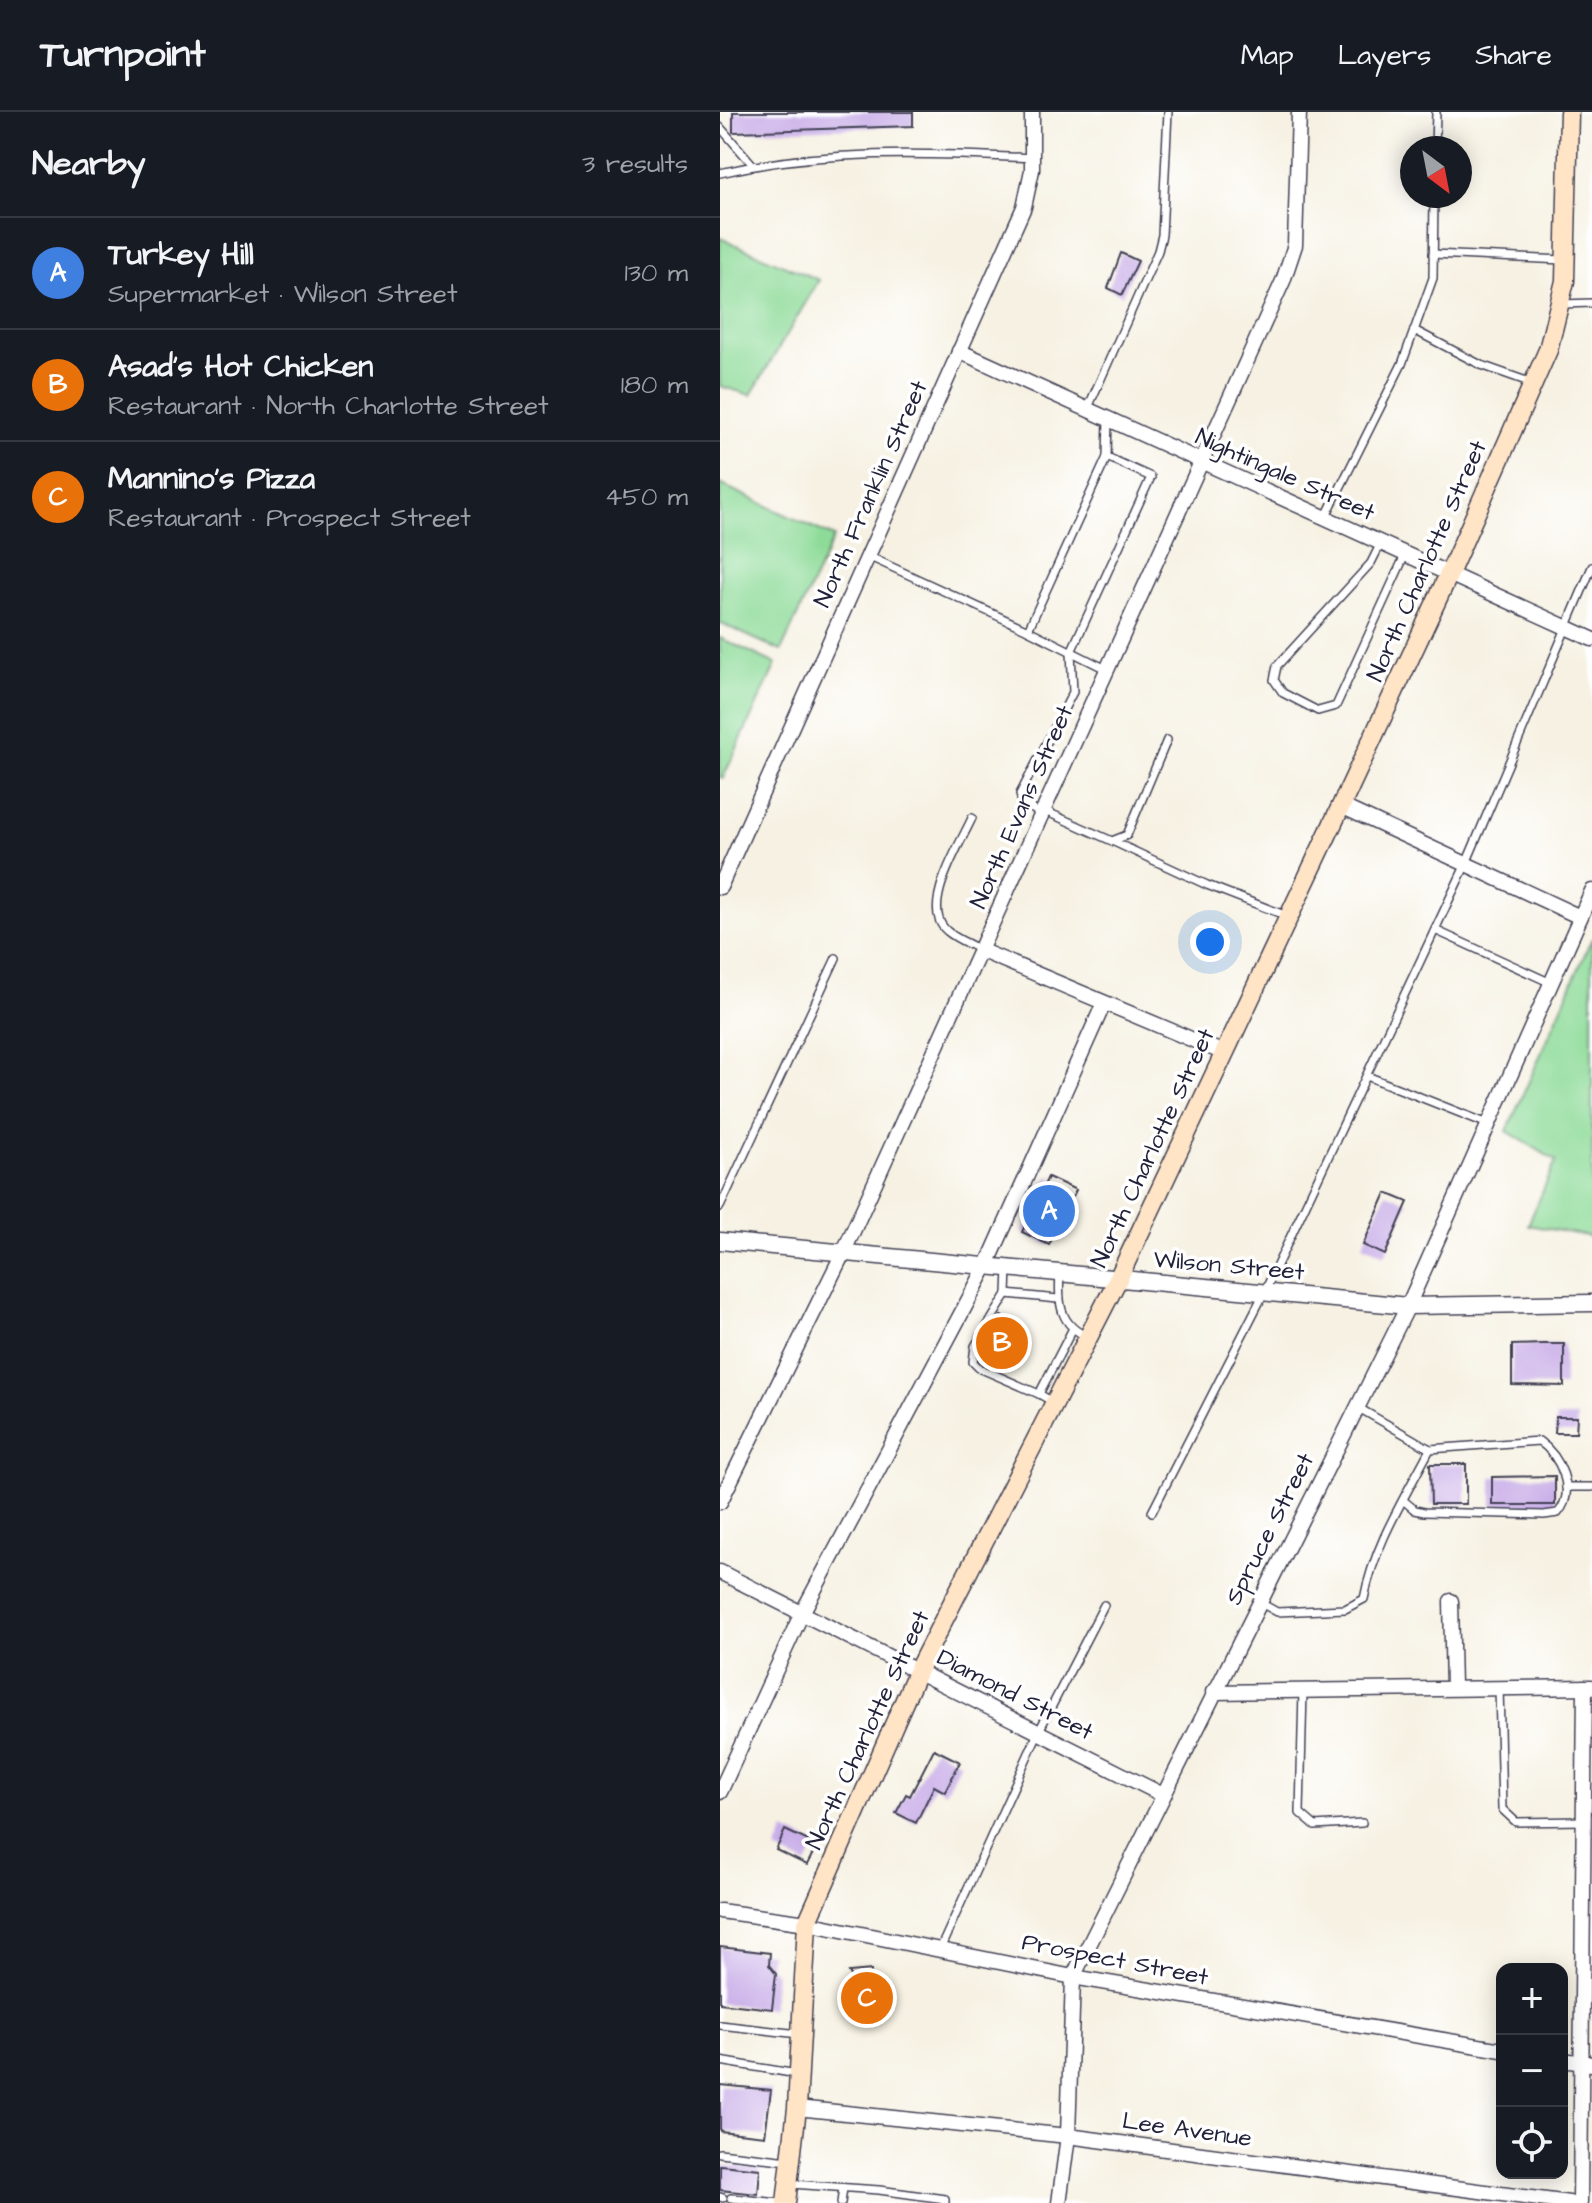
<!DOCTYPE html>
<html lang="en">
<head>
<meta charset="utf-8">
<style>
	body { margin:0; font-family:"Architects Daughter",sans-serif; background:#242831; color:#f1f3f6 }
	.controls { position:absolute; right:24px; bottom:24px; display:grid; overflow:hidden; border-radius:16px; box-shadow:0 4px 20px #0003 }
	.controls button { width:72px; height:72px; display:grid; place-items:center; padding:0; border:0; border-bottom:2px solid #363941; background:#171b24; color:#f1f3f6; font:40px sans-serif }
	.compass { position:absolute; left:680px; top:24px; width:72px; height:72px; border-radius:50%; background:#171b24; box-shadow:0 4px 20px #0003; rotate:148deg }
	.you { position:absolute; left:490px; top:830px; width:28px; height:28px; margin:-20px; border:6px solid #fff; border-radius:50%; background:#1a73e8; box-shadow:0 0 0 12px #1a73e833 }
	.badge { display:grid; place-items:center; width:52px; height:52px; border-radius:50%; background:#c8321e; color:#fff; font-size:26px; font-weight:700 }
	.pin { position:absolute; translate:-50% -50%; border:4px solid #fff; box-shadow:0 2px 8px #0006 }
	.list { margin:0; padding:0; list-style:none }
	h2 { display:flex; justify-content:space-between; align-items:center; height:104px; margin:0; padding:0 32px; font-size:34px }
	h2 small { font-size:26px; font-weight:400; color:#9ea1a6 }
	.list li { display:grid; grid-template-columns:52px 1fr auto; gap:24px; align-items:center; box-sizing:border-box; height:112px; padding:0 32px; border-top:2px solid #363941 }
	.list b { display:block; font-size:30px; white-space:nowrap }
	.list p { margin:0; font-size:26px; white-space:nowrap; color:#9ea1a6 }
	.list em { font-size:26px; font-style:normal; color:#9ea1a6 }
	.icon { flex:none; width:44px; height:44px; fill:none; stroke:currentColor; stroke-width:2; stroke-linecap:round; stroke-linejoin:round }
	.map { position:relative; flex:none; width:872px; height:2091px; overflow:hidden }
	header { display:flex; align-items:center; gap:48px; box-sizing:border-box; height:112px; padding:0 40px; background:#171b24; border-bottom:2px solid #363941 }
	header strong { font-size:38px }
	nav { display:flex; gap:44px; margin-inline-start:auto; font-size:28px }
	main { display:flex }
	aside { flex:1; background:#171b24 }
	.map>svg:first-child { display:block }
</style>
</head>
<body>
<header>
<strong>Turnpoint</strong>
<nav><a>Map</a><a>Layers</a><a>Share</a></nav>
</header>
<main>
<aside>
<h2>Nearby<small>3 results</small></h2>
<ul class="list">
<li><span class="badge" style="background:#3f7fe0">A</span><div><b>Turkey Hill</b><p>Supermarket · Wilson Street</p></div><em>130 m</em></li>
<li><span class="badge" style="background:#e8710a">B</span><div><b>Asad's Hot Chicken</b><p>Restaurant · North Charlotte Street</p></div><em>180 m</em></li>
<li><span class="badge" style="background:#e8710a">C</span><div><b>Mannino's Pizza</b><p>Restaurant · Prospect Street</p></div><em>450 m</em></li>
</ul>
</aside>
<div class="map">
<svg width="872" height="2091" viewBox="0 0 872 2091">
	<rect width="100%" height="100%" fill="#fff"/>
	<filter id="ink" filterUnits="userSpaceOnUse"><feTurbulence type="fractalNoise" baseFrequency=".0125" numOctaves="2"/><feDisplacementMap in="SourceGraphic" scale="16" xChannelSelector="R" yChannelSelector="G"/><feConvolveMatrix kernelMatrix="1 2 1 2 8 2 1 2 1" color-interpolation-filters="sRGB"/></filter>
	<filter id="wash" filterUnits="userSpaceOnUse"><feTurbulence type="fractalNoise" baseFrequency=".006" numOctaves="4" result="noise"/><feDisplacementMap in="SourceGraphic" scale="32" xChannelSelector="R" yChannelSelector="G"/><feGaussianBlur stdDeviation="1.8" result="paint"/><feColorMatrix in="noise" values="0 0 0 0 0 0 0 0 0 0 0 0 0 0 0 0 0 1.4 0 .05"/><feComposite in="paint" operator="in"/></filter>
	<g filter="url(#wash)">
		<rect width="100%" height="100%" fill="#f6f1e2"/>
		<g fill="#8edb99" stroke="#587e6a" stroke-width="2">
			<path d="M0,126L99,168L31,283L0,274Z"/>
			<path d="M0,372L114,425L61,539L0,511Z"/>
			<path d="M0,526L56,552L3,666L0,665Z"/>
			<path d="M872,826V1125L808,1113L836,1049L787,1019Z"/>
		</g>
		<g id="blocks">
			<g fill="#c9aee8">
				<path d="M13,0H193V14L13,20Z"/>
				<path d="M401,141L418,149L402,183L388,176Z"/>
				<path d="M328,1065L356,1078L329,1133L302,1120Z"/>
				<path d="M666,1081L688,1090L665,1143L643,1133Z"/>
				<path d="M281,1204L304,1215L283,1257L260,1247Z"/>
				<path d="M823,1232H844V1274L792,1273V1233Z"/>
				<path d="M836,1305H857L856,1321H835Z"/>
				<path d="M710,1352H746V1392H711Z"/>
				<path d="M835,1364V1393H772V1365Z"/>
				<path d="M214,1637L240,1650L225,1680L214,1674L196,1711L176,1701L186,1682L190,1684Z"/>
				<path d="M65,1718L97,1733L87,1753L56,1738Z"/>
				<path d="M0,1835L50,1841L49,1853L56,1862L52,1897L0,1891Z"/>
				<path d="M151,1858L150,1871H162L160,1901L131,1900L134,1869L129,1860Z"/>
				<path d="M0,1973L51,1978L45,2024L0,2019Z"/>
				<path d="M0,2053L40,2057L38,2082L0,2078Z"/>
			</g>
		</g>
	</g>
	<g filter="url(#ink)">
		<use href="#blocks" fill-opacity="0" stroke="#424154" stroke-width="2"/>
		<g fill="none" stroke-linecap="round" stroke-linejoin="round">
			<defs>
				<g id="service">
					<path d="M0,15L33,53"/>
					<path d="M715,36L716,0"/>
					<path d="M0,61C102,37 208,41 312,46"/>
					<path d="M713,142L843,148"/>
					<path d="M842,192L872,191"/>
					<path d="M694,218L761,253L812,271"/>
					<path d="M367,298L438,139L442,123L448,0"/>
					<path d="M605,406L682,252L713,166L714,84"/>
					<path d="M661,431L651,451L557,554L554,568L563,581L598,599L616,594L685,443"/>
					<path d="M148,444L308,518"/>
					<path d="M388,558L308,518L387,345L388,307"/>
					<path d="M325,699L392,729L407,723L447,628"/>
					<path d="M321,702L302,691L300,682L353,580L351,540L431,365L387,345"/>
					<path d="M252,706C240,733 199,796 227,819C236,827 250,832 260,838"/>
					<path d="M392,729L487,773L567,804"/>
					<path d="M715,818L831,871"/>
					<path d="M647,964L768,1012"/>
					<path d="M0,1095L116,846"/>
					<path d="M340,1161C338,1190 339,1214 369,1225"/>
					<path d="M287,1182L288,1156"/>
					<path d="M319,1282L259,1256L253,1250L255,1234L287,1182L338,1187"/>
					<path d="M335,1291L319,1282L352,1218"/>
					<path d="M846,1375H872"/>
					<path d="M683,1388L695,1398L704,1400L824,1403L838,1401C857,1379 840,1344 819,1329L710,1337"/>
					<path d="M432,1400L544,1181L745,754L872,455"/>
					<path d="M539,1490L557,1500L625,1497L644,1487C654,1433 685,1385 710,1337L637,1295"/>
					<path d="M779,1575L782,1697L796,1710L864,1709"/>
					<path d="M583,1578L580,1701L595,1714L642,1711"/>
					<path d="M221,1835L319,1619L384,1493"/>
					<path d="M0,1913L79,1922"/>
					<path d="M0,1949L77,1962"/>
					<path d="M0,2041L69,2049"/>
					<path d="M71,2072L159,2078L225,2087V2091"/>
					<path d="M0,2085L3,2086"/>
					<path d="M11,2086L60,2091"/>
					<path d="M121,2091L123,2076"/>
				</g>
				<g id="minor">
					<path d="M239,239L872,527"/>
					<path d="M621,694L860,805"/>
					<path d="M0,775L304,95L312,58V0"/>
					<path d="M262,839L504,941"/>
					<path d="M0,1390L124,1139L563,169L575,133L579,0"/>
					<path d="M0,1460L441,1682"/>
					<path d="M731,1489L733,1575"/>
					<path d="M493,1580L872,1575"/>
					<path d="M0,1680L81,1503L267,1153L384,891"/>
					<path d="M0,1799L87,1811L353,1865L782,1938"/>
					<path d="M842,1948L872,1952"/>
					<path d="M77,1996L348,2024L849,2091"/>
					<path d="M339,2091L348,2024L353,1865L688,1194L872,779"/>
					<path d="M860,2091L865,1575"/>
				</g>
				<path id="tertiary" d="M0,1129L688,1194L872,1191"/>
				<path id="secondary" d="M66,2091L77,1996L87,1811L198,1558L397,1169L621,694L729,462L828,238L845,169L849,0"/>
			</defs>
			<use href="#service" stroke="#424154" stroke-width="10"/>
			<use href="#minor" stroke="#424154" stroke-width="17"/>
			<use href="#tertiary" stroke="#424154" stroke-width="19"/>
			<use href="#secondary" stroke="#424154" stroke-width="21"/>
			<use href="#service" stroke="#fff" stroke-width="7"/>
			<use href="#minor" stroke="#fff" stroke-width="14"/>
			<use href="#tertiary" stroke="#fff" stroke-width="16"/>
			<use href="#secondary" stroke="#ffe4c6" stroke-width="18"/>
		</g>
	</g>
	<g text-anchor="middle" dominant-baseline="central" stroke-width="7" stroke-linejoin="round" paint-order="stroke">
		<g font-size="24" fill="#22223b" stroke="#fff">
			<text transform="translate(565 363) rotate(24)">Nightingale Street</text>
			<text transform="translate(151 382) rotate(-66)">North Franklin Street</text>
			<text transform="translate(707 449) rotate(-66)">North Charlotte Street</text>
			<text transform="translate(302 695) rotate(-66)">North Evans Street</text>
			<text transform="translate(433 1036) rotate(-65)">North Charlotte Street</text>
			<text transform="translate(509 1154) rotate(5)">Wilson Street</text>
			<text transform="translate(550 1417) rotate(-63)">Spruce Street</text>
			<text transform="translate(295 1583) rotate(27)">Diamond Street</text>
			<text transform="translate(148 1618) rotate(-65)">North Charlotte Street</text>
			<text transform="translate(395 1848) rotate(11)">Prospect Street</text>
			<text transform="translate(467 2018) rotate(8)">Lee Avenue</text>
		</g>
	</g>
</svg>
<div class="controls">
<button>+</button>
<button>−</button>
<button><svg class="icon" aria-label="locate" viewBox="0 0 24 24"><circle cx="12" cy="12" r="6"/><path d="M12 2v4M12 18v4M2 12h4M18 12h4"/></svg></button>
</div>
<svg class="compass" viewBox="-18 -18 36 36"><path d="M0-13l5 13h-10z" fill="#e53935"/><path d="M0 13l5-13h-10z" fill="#9ea1a6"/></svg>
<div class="you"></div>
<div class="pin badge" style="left:329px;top:1099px;background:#3f7fe0">A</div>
<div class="pin badge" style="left:282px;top:1231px;background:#e8710a">B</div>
<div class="pin badge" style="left:147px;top:1886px;background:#e8710a">C</div>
</div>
</main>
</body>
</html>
